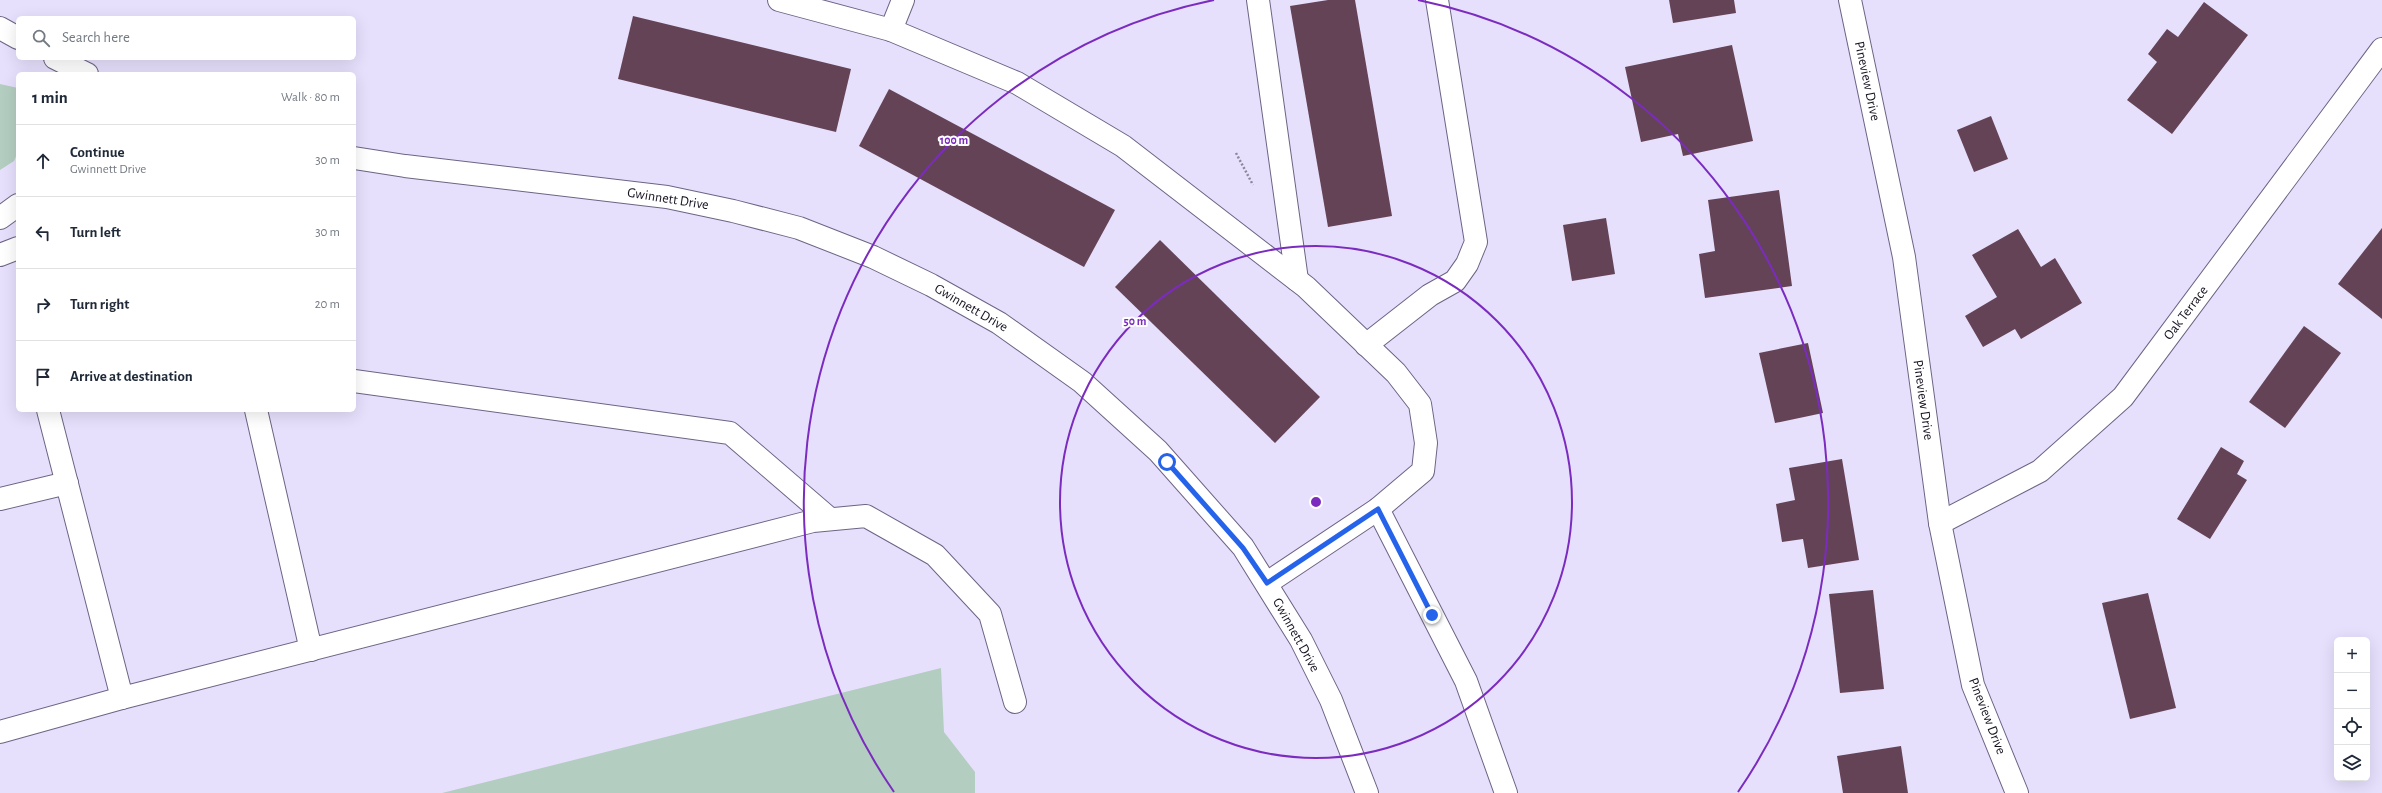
<!DOCTYPE html>
<html lang="en">
<head>
<meta charset="utf-8">
<style>
	body { margin:0; font-family:"Alegreya Sans",sans-serif; background:#f2f2f3; color:#1f2937 }
	.controls { position:absolute; right:12px; bottom:12px; display:grid; overflow:hidden; border-radius:6px; box-shadow:0 4px 16px #0002 }
	.controls button { width:36px; height:36px; display:grid; place-items:center; padding:0; border:0; border-bottom:1px solid #e0e1e3; background:#fff; color:#1f2937; font:20px sans-serif }
	.stop { position:absolute; width:12px; height:12px; margin:-9px; border:3px solid #2563eb; border-radius:50%; background:#fff }
	.stop.end { background:#2563eb; border-color:#fff; box-shadow:0 1px 4px #0008 }
	.list { margin:0; padding:0; list-style:none }
	h2 { display:flex; justify-content:space-between; align-items:center; height:52px; margin:0; padding:0 16px; font-size:17px }
	h2 small { font-size:13px; font-weight:400; color:#747a83 }
	.list li { display:grid; grid-template-columns:26px 1fr auto; gap:12px; align-items:center; box-sizing:border-box; height:72px; padding:0 16px; border-top:1px solid #e0e1e3 }
	.list b { display:block; font-size:15px; white-space:nowrap }
	.list p { margin:0; font-size:13px; white-space:nowrap; color:#747a83 }
	.list em { font-size:13px; font-style:normal; color:#747a83 }
	.icon { flex:none; width:22px; height:22px; fill:none; stroke:currentColor; stroke-width:2; stroke-linecap:round; stroke-linejoin:round }
	.map { position:relative; flex:none; width:2382px; height:793px; overflow:hidden }
	.search { position:absolute; background:#fff; box-shadow:0 4px 16px #0002; left:16px; top:16px; width:340px; height:44px; display:flex; align-items:center; gap:10px; box-sizing:border-box; padding:0 14px; border-radius:6px; color:#747a83; font-size:15px }
	.panel { position:absolute; background:#fff; box-shadow:0 4px 16px #0002; left:16px; top:72px; width:340px; height:340px; border-radius:6px }
	.map>svg:first-child { display:block }
</style>
</head>
<body>
<div class="map">
<svg width="2382" height="793" viewBox="0 0 2382 793">
	<rect width="100%" height="100%" fill="#e7e0fd"/>
	<g fill="#b3cec0">
		<path d="M0,84L18,88V152L14,161L0,170Z"/>
		<path d="M941,668L944,732L975,772V793H442Z"/>
	</g>
	<g fill="#654356">
		<path d="M1328,0H1355L1392,216L1328,227L1290,6Z"/>
		<path d="M1669,0H1734L1736,13L1673,23Z"/>
		<path d="M2204,2L2248,35L2172,134L2127,100L2157,62L2148,54L2167,29L2178,37Z"/>
		<path d="M633,16L851,69L836,132L618,79Z"/>
		<path d="M1732,45L1753,141L1683,156L1678,134L1641,142L1625,67Z"/>
		<path d="M889,89L1115,210L1084,267L859,146Z"/>
		<path d="M1991,116L2008,159L1974,172L1957,130Z"/>
		<path d="M1779,190L1792,286L1705,298L1699,254L1715,251L1708,200Z"/>
		<path d="M1606,218L1615,274L1572,281L1563,225Z"/>
		<path d="M2382,228V319L2338,284Z"/>
		<path d="M2018,229L2041,267L2055,258L2082,303L2021,339L2015,329L1983,347L1965,316L1997,297L1972,255Z"/>
		<path d="M1160,240L1320,397L1275,443L1115,287Z"/>
		<path d="M2304,326L2341,353L2285,428L2249,402Z"/>
		<path d="M1808,343L1823,413L1775,423L1759,353Z"/>
		<path d="M2221,447L2244,461L2237,474L2247,480L2210,539L2177,519Z"/>
		<path d="M1842,459L1859,560L1808,568L1803,539L1782,542L1776,504L1795,500L1789,468Z"/>
		<path d="M1873,590L1884,689L1840,693L1829,594Z"/>
		<path d="M2148,593L2176,708L2130,719L2102,603Z"/>
		<path d="M1901,746L1908,793H1843L1837,756Z"/>
	</g>
	<g fill="none" stroke-linecap="round" stroke-linejoin="round">
		<defs>
			<g id="minor">
				<path d="M779,0L891,30L1017,83L1123,146L1306,287L1396,373L1420,404L1426,443L1423,471L1378,509L1267,583"/>
				<path d="M1258,0L1297,280"/>
				<path d="M1850,0L1904,257L1940,523L1973,685L2017,793"/>
				<path d="M0,28L18,38"/>
				<path d="M891,30L903,0"/>
				<path d="M55,58L87,74"/>
				<path d="M354,158L405,166L667,197L733,211L799,228L873,257L931,285L999,323L1082,382L1158,451L1243,547L1301,640L1331,700L1367,793"/>
				<path d="M0,218L18,205"/>
				<path d="M0,255L18,248"/>
				<path d="M1366,345L1430,295L1455,281L1467,264L1476,242L1437,0"/>
				<path d="M354,381L730,433L830,519"/>
				<path d="M48,410L122,698"/>
				<path d="M256,410L311,650"/>
				<path d="M0,499L67,483"/>
				<path d="M1378,509L1466,681L1506,793"/>
				<path d="M1940,523L2040,471L2123,397L2382,49"/>
				<path d="M0,732L122,698L813,521L866,516L935,555L990,614L1015,702"/>
			</g>
		</defs>
		<use href="#minor" stroke="#6d6484" stroke-width="24"/>
		<path stroke="#8c869c" stroke-width="2.5" stroke-dasharray="2 2" stroke-linecap="butt" d="M1236,153L1253,185"/>
		<use href="#minor" stroke="#fff" stroke-width="22"/>
	</g>
	<g fill="none" stroke-linecap="round" stroke-linejoin="round">
		<path stroke="#2563eb" stroke-width="5" d="M1167,462L1243,548L1267,583L1378,509L1432,615"/>
	</g>
	<g fill="none" stroke="#7b2cbf" stroke-width="2">
		<circle cx="1316" cy="502" r="256"/>
		<path d="M894 792A512 512 0 0 1 1214 0M1418 0A512 512 0 0 1 1738 792"/>
	</g>
	<g text-anchor="middle" dominant-baseline="central" stroke-width="4" stroke-linejoin="round" paint-order="stroke">
		<g font-size="14" fill="#16121f" stroke="#fff">
			<text transform="translate(1867 81) rotate(78)">Pineview Drive</text>
			<text transform="translate(668 199) rotate(9)">Gwinnett Drive</text>
			<text transform="translate(971 308) rotate(30)">Gwinnett Drive</text>
			<text transform="translate(2186 313) rotate(-53)">Oak Terrace</text>
			<text transform="translate(1923 400) rotate(82)">Pineview Drive</text>
			<text transform="translate(1296 635) rotate(61)">Gwinnett Drive</text>
			<text transform="translate(1987 716) rotate(69)">Pineview Drive</text>
		</g>
	</g>
	<circle cx="1316" cy="502" r="6" fill="#7b2cbf" stroke="#fff" stroke-width="2"/>
	<g font-size="12" text-anchor="middle" font-weight="bold" fill="#7b2cbf" stroke="#fff" stroke-width="4" stroke-linejoin="round" paint-order="stroke">
		<text x="954" y="144">100 m</text>
		<text x="1135" y="325">50 m</text>
	</g>
</svg>
<div class="controls">
<button>+</button>
<button>−</button>
<button><svg class="icon" aria-label="locate" viewBox="0 0 24 24"><circle cx="12" cy="12" r="6"/><path d="M12 2v4M12 18v4M2 12h4M18 12h4"/></svg></button>
<button><svg class="icon" aria-label="layers" viewBox="0 0 24 24"><path d="M12 4l9 5-9 5-9-5zM3 14l9 5 9-5"/></svg></button>
</div>
<div class="stop" style="left:1167px;top:462px"></div>
<div class="stop end" style="left:1432px;top:615px"></div>
<div class="search"><svg class="icon" aria-label="search" viewBox="0 0 24 24"><circle cx="10" cy="10" r="6"/><path d="M15 15l6 6"/></svg>Search here</div>
<section class="panel">
<h2>1 min<small>Walk · 80 m</small></h2>
<ul class="list">
<li><svg class="icon" aria-label="ahead" viewBox="0 0 24 24"><path d="M12 20V5M6 11l6-6 6 6"/></svg><div><b>Continue</b><p>Gwinnett Drive</p></div><em>30 m</em></li>
<li><svg class="icon" aria-label="left" viewBox="0 0 24 24"><path d="M17 20v-9H6M10 6l-5 5 5 5"/></svg><div><b>Turn left</b></div><em>30 m</em></li>
<li><svg class="icon" aria-label="right" viewBox="0 0 24 24"><path d="M7 20v-9h11M14 6l5 5-5 5"/></svg><div><b>Turn right</b></div><em>20 m</em></li>
<li><svg class="icon" aria-label="arrive" viewBox="0 0 24 24"><path d="M6 21V4h12l-3 4 3 4H6"/></svg><div><b>Arrive at destination</b></div></li>
</ul>
</section>
</div>
</body>
</html>
